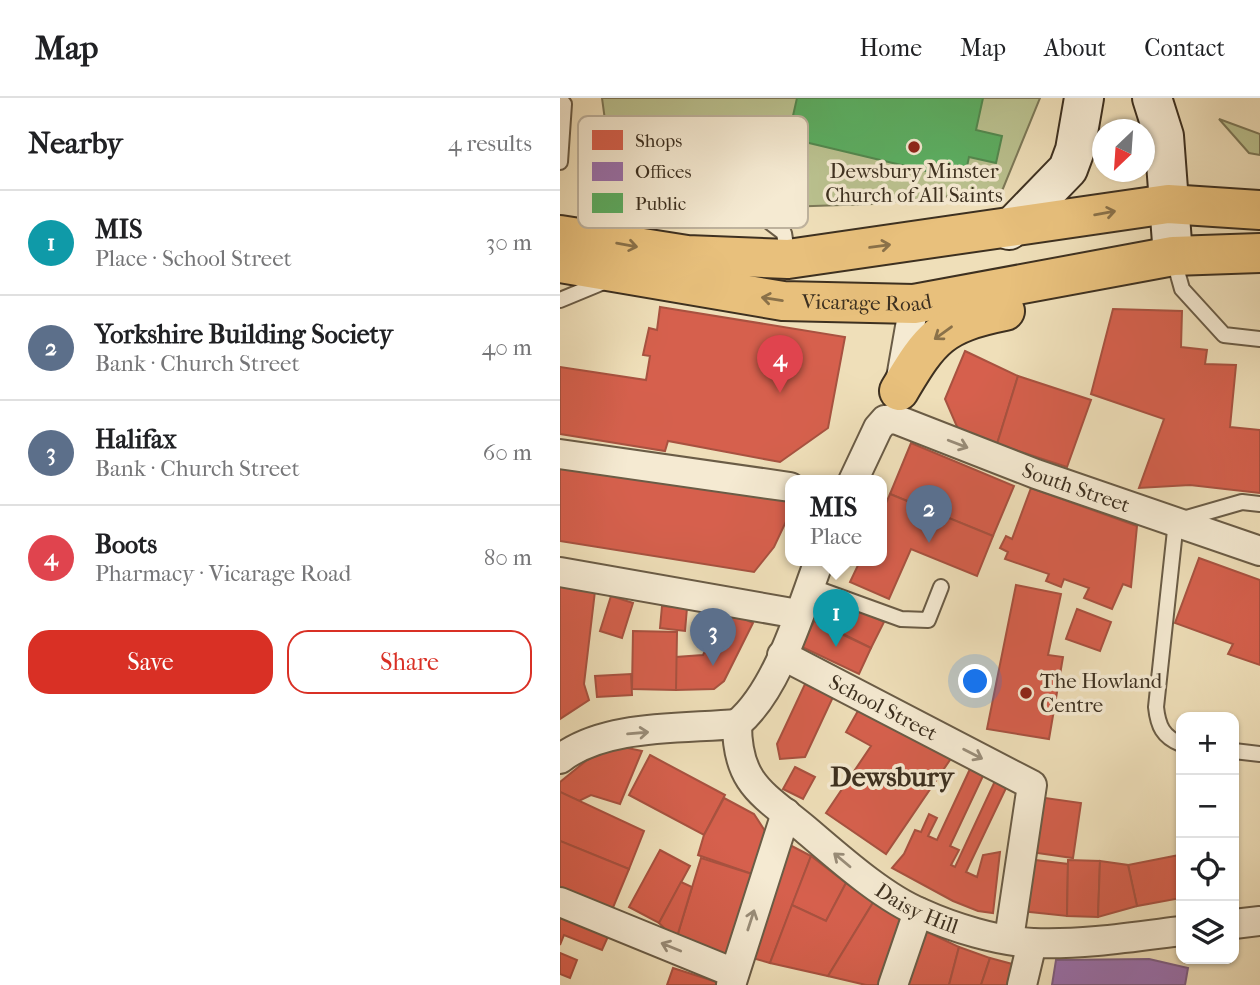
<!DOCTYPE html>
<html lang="en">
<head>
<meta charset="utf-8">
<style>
	body { margin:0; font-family:"IM FELL French Canon",serif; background:#f2f2f2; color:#202124 }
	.controls { position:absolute; right:21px; bottom:21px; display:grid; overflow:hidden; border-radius:14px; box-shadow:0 2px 5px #0004 }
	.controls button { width:63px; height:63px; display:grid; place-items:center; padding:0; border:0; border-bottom:2px solid #e0e0e0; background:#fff; color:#202124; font:35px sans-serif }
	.compass { position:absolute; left:532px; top:21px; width:63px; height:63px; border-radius:50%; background:#fff; box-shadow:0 2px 5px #0004; rotate:205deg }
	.you { position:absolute; left:416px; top:584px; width:24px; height:24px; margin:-18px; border:5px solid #fff; border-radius:50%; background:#1a73e8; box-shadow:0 0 0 10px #1a73e833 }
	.badge { display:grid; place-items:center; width:46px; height:46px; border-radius:50%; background:#d93025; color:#fff; font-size:23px; font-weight:700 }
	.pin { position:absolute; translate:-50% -58px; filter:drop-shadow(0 2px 4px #0008) }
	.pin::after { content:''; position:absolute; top:37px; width:24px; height:21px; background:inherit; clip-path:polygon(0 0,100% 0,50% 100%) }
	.popup { position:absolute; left:225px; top:377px; width:102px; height:91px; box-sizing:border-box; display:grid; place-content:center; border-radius:14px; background:#fff; filter:drop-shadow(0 2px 5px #0005); font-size:23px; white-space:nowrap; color:#757577 }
	.popup b { font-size:26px; color:#202124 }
	.popup::after { content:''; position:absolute; left:50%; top:100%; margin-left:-14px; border:14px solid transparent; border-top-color:#fff }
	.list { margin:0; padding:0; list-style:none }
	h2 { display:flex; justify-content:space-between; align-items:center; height:91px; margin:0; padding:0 28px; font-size:30px }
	h2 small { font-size:23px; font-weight:400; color:#757577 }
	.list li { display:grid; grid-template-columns:46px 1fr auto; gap:21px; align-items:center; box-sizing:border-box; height:105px; padding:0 28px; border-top:2px solid #e0e0e0 }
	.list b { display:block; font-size:26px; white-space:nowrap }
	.list p { margin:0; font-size:23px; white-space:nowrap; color:#757577 }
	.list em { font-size:23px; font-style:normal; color:#757577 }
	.actions { display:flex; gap:14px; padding:21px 28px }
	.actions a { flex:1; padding:16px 0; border:2px solid #d93025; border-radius:21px; text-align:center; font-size:24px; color:#d93025 }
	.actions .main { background:#d93025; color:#fff }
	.icon { flex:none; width:38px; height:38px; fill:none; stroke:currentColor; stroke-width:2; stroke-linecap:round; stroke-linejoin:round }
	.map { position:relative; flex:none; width:700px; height:887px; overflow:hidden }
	header { display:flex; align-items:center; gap:42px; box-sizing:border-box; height:98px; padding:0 35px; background:#fff; border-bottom:2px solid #e0e0e0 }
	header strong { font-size:33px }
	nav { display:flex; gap:38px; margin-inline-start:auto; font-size:24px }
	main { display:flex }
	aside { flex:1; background:#fff }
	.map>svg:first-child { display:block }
</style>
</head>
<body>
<header>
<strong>Map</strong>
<nav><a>Home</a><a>Map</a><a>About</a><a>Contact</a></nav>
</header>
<main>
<aside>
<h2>Nearby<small>4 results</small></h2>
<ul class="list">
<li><span class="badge" style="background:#0f9aa8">1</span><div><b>MIS</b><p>Place · School Street</p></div><em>30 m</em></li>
<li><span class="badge" style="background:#5c6f8a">2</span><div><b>Yorkshire Building Society</b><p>Bank · Church Street</p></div><em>40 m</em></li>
<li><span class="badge" style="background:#5c6f8a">3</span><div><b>Halifax</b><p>Bank · Church Street</p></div><em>60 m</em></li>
<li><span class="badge" style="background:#e0444e">4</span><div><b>Boots</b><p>Pharmacy · Vicarage Road</p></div><em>80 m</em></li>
</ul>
<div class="actions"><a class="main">Save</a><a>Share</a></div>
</aside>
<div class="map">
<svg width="700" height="887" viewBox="0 0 700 887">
	<rect width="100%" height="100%" fill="#efdfb9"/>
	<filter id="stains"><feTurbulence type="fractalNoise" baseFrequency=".00286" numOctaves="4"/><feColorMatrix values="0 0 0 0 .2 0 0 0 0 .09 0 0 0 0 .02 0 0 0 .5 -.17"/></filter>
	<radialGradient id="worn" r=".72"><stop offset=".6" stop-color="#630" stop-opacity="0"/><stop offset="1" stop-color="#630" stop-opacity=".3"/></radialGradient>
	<g fill="#bac18f" stroke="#7c7858" stroke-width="2">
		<path d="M42,0H480L442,93L312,106L191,110L54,89Z"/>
		<path d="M659,21L700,36V57L689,55Z"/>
	</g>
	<g fill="#d6604d" stroke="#a85240" stroke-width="2">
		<path d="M100,209L285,239L268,330L220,364L108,343L105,353L0,336V269L86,282L90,258L83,257L89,230L97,232Z"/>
		<path d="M553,211L622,213L621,249L647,252L645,266L676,267L670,329L700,332V395L630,387L579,390L604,321L531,296Z"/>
		<path d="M405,253L458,278L437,346L398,331L385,301Z"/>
		<path d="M458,278L531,302L507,369L437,346Z"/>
		<path d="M351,345L454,388L433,438L330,396Z"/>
		<path d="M0,362L230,403V415L214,449L194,474L0,443Z"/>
		<path d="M471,390L577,428L571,489L563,486L552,511L524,500L529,490L504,481L501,489L486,483L489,476L445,461L448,454L440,450L446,438L452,441Z"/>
		<path d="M330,396L433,438L417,478L351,451L329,501L290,484L300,463H322V414Z"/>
		<path d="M639,460L700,482V567L668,556L673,546L615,525Z"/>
		<path d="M0,485L35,493L24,586L29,602L0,621Z"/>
		<path d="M456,487L501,496L488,557L503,559L489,641L427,631Z"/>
		<path d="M51,498L73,505L62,540L40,533Z"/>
		<path d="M281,503L324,524L311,550L269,529Z"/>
		<path d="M102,508L127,510L125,533L100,530Z"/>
		<path d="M517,511L551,524L540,553L506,541Z"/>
		<path d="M166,512L193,525L164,583L154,591L116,592V559L143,557Z"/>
		<path d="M254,523L311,550L299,576L242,549Z"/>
		<path d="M73,533L117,534L116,592L72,591Z"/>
		<path d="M71,576L72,597L37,599L35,578Z"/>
		<path d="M245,586L273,599L245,659L220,661L217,646Z"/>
		<path d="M299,611L392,659L326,756L266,715L311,648L286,634Z"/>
		<path d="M58,648L82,653L60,706L31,697L19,703L0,694V684L27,662Z"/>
		<path d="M90,657L165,697L144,737L69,697Z"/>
		<path d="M235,669L255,679L243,701L223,691Z"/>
		<path d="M410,671L423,678L390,748L399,752L391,767L395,769L435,683L447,688L406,774L417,779L423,757L440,754L433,815L418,813L393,803L332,770L344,756L355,732L361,734L369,716L377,720L368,738L377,742Z"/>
		<path d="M0,694L84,733L69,771L0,743Z"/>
		<path d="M478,699L521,705L513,760L470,754Z"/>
		<path d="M164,700L194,716L205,733L192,776L138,757L144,737Z"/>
		<path d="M0,743L69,771L52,812L0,791Z"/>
		<path d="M226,745L251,758L210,865L189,859Z"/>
		<path d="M100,752L130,768L99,825L69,809Z"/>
		<path d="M619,757L621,800L577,808L568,767Z"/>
		<path d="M251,758L286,785L266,823L232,807Z"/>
		<path d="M141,760L192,776L167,858L116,842Z"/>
		<path d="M467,761L508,766L507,818L461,813Z"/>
		<path d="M508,762L540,763L538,819L507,818Z"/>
		<path d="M540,763L568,767L577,808L538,819Z"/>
		<path d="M121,784L132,789L116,842L99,825Z"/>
		<path d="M286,785L314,803L268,878L210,865L232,807L266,823Z"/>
		<path d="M314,803L349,825L323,887H306L268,878Z"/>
		<path d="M0,816L50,834L42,852L4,837L0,847Z"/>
		<path d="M361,831L399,849L389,887H341Z"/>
		<path d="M399,849L430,860L421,887H389Z"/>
		<path d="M0,855L17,862L10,880L0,876Z"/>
		<path d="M430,860L456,867L450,887H421Z"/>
		<path d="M113,870L163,886V887H107Z"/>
	</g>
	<path fill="#9970ab" stroke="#7d5d81" stroke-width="2" d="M589,861L628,870L625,887H492L496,862Z"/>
	<path fill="#5aae61" stroke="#51884e" stroke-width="2" d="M237,0H423L416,32L442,38L436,65L409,59L404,82L228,40Z"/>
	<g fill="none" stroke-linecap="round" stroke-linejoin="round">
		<defs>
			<g id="lane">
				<path d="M0,64L4,6"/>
				<path d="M224,74L191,110L224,135L228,160"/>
				<path d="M613,159L622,191L664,237L700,241"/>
				<path d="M0,202L46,183"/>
				<path d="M250,488L341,521L368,522L381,489"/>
				<path d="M621,646C603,639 598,628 596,609L616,423L682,404L700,406"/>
				<path d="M674,653L700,656"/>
			</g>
			<g id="street">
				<path d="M341,280L354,206"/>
				<path d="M0,356L230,389"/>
				<path id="s1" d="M293,383L318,330L325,322L335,321L476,376L700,453"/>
				<path d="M0,474L238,516"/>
				<path id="s2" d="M222,557L472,687L449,841"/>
				<path id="s3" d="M177,626C177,686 203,696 245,731C277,758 322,799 361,815C394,830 437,843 473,845C522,847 573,839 621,833"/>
				<path d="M177,626C218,592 240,513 259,463"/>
				<path d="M0,661C44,626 122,631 177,626"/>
				<path d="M0,804L174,875"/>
				<path d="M674,826L700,823"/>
				<path d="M171,887L226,715"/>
				<path d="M333,887L358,814"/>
				<path d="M462,887L472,845"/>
			</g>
			<g id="secondary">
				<path d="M592,0L604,38L613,158"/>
				<path d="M449,132L508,71L515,52L524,0"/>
			</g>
			<g id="highway">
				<path d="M0,137L127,157L228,161L608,106L700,112"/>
				<path id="s4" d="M0,165L223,203L354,206L613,158L700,155"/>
				<path d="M339,293C371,239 381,226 445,213"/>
			</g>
		</defs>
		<use href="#lane" stroke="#6a5c46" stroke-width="18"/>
		<use href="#street" stroke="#6a5c46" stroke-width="32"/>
		<use href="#secondary" stroke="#3d3020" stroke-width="42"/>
		<use href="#highway" stroke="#3d3020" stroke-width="42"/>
		<use href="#lane" stroke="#f5ead2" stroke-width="14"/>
		<use href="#street" stroke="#f5ead2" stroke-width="28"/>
		<use href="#secondary" stroke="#f5ead2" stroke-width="38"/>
		<use href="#highway" stroke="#e8c07c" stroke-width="38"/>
	</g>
	<defs><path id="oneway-shaft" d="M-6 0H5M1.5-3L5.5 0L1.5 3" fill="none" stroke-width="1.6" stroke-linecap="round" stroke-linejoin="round" transform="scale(1.75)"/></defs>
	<g stroke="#8a7149">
		<use href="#oneway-shaft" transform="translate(545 115) rotate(-10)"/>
		<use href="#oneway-shaft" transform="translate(67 147) rotate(10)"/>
		<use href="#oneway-shaft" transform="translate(320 148) rotate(-8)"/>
		<use href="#oneway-shaft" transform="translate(212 201) rotate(-171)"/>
		<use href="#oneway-shaft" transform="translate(383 235) rotate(144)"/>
	</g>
	<g stroke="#998d79">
		<use href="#oneway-shaft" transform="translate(398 346) rotate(21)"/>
		<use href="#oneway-shaft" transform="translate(78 635) rotate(-5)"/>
		<use href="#oneway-shaft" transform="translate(413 656) rotate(27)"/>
		<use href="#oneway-shaft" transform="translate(282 762) rotate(-140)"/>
		<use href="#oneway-shaft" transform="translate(191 822) rotate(-72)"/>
		<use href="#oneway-shaft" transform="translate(111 849) rotate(-158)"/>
	</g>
	<g fill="#8f2418" stroke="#f5ead2" stroke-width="2.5">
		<circle cx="354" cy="49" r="7"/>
		<circle cx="466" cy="595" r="7"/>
	</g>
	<g text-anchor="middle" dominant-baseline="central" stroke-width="7" stroke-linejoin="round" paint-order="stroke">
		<g font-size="21" fill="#3d3020" stroke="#f5ead2">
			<text x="354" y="73">Dewsbury Minster<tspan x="354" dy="24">Church of All Saints</tspan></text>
			<text x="480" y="583" text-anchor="start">The Howland<tspan x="480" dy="24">Centre</tspan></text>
		</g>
		<g font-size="21" fill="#3d3020" stroke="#f5ead2">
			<text stroke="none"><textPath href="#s4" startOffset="310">Vicarage Road</textPath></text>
			<text stroke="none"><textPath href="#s1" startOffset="273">South Street</textPath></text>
			<text stroke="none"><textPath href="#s2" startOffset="114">School Street</textPath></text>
			<text stroke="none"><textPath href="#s3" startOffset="270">Daisy Hill</textPath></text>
		</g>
		<g font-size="28" font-weight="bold" fill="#3d3020" stroke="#f5ead2">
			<text x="332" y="678">Dewsbury</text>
		</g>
	</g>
	<rect x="18" y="18" width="230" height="112" rx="10" fill="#f5ead2" stroke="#beb29d" stroke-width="2"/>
	<rect x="32" y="32" width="31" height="20" fill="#d6604d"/>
	<rect x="32" y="64" width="31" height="19" fill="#9970ab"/>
	<rect x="32" y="95" width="31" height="20" fill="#5aae61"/>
	<g font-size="19" fill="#3d3020">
		<text x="75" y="49">Shops</text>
		<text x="75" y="80">Offices</text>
		<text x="75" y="112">Public</text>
	</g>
	<rect width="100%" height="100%" filter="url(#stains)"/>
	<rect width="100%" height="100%" fill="url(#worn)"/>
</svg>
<div class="controls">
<button>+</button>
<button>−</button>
<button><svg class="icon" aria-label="locate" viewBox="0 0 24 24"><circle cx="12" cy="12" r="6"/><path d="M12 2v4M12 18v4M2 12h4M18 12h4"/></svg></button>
<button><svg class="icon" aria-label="layers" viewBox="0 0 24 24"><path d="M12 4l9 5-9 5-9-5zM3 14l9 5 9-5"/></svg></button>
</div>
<svg class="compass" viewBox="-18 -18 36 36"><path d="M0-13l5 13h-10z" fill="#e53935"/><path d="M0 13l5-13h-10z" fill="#757577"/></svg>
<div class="you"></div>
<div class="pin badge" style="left:276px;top:549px;background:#0f9aa8">1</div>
<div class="popup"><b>MIS</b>Place</div>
<div class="pin badge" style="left:369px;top:445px;background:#5c6f8a">2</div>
<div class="pin badge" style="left:153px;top:568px;background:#5c6f8a">3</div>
<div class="pin badge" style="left:220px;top:295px;background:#e0444e">4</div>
</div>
</main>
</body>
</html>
